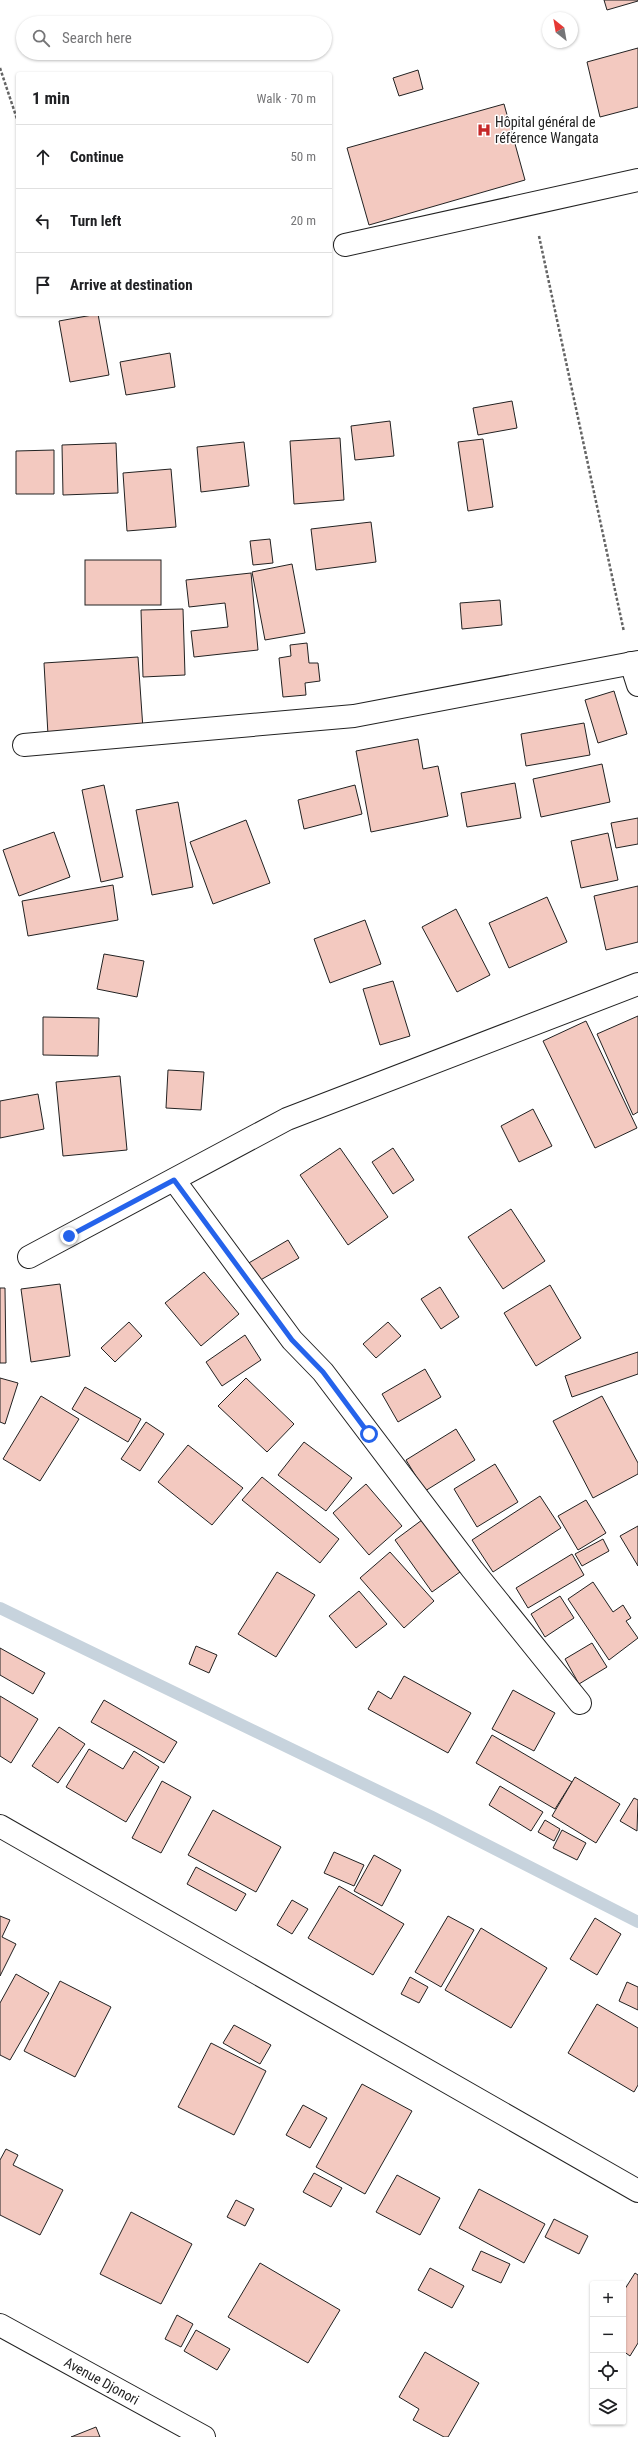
<!DOCTYPE html>
<html lang="en">
<head>
<meta charset="utf-8">
<style>
	body { margin:0; font-family:"Roboto Condensed",sans-serif; background:#f2f2f2; color:#202124 }
	.controls { position:absolute; right:12px; bottom:12px; display:grid; overflow:hidden; border-radius:4px; box-shadow:0 1px 3px #0004 }
	.controls button { width:36px; height:36px; display:grid; place-items:center; padding:0; border:0; border-bottom:1px solid #e0e0e0; background:#fff; color:#202124; font:20px sans-serif }
	.compass { position:absolute; left:542px; top:12px; width:36px; height:36px; border-radius:50%; background:#fff; box-shadow:0 1px 3px #0004; rotate:329deg }
	.stop { position:absolute; width:12px; height:12px; margin:-9px; border:3px solid #2563eb; border-radius:50%; background:#fff }
	.stop.end { background:#2563eb; border-color:#fff; box-shadow:0 1px 4px #0008 }
	.list { margin:0; padding:0; list-style:none }
	h2 { display:flex; justify-content:space-between; align-items:center; height:52px; margin:0; padding:0 16px; font-size:17px }
	h2 small { font-size:13px; font-weight:400; color:#757577 }
	.list li { display:grid; grid-template-columns:26px 1fr auto; gap:12px; align-items:center; box-sizing:border-box; height:64px; padding:0 16px; border-top:1px solid #e0e0e0 }
	.list b { display:block; font-size:15px; white-space:nowrap }
	.list em { font-size:13px; font-style:normal; color:#757577 }
	.icon { flex:none; width:22px; height:22px; fill:none; stroke:currentColor; stroke-width:2; stroke-linecap:round; stroke-linejoin:round }
	.map { position:relative; flex:none; width:638px; height:2437px; overflow:hidden }
	.search { position:absolute; background:#fff; box-shadow:0 1px 3px #0004; left:16px; top:16px; width:316px; height:44px; display:flex; align-items:center; gap:10px; box-sizing:border-box; padding:0 14px; border-radius:22px; color:#757577; font-size:15px }
	.panel { position:absolute; background:#fff; box-shadow:0 1px 3px #0004; left:16px; top:72px; width:316px; height:244px; border-radius:4px }
	.map>svg:first-child { display:block }
</style>
</head>
<body>
<div class="map">
<svg width="638" height="2437" viewBox="0 0 638 2437">
	<rect width="100%" height="100%" fill="#fff"/>
	<g fill="none" stroke-linecap="round" stroke-linejoin="round">
		<path stroke="#c7d3dd" stroke-width="12" d="M0,1608L432,1817L638,1922"/>
	</g>
	<g fill="#f3c9c0" stroke="#222">
		<path d="M604,0H638V1L607,10Z"/>
		<path d="M638,48V107L600,117L587,62Z"/>
		<path d="M418,70L423,89L399,96L393,78Z"/>
		<path d="M504,104L525,180L369,225L347,148Z"/>
		<path d="M98,314L109,375L70,382L59,321Z"/>
		<path d="M170,353L175,387L126,395L120,362Z"/>
		<path d="M512,401L517,428L478,435L473,408Z"/>
		<path d="M390,421L394,456L355,460L351,426Z"/>
		<path d="M340,438L344,500L294,504L290,441Z"/>
		<path d="M483,439L493,507L468,511L458,442Z"/>
		<path d="M244,442L249,486L201,492L197,447Z"/>
		<path d="M116,443L118,493L63,495L62,445Z"/>
		<path d="M54,450V494H16V451Z"/>
		<path d="M171,469L176,527L127,531L123,473Z"/>
		<path d="M371,522L376,562L316,570L311,529Z"/>
		<path d="M270,539L273,563L253,565L250,541Z"/>
		<rect x="85" y="560" width="76" height="45"/>
		<path d="M292,564L305,633L265,640L252,572Z"/>
		<path d="M251,573L258,650L194,657L191,631L228,627L225,603L189,607L186,580Z"/>
		<path d="M500,600L502,625L462,629L460,603Z"/>
		<path d="M183,609L185,675L143,677L141,610Z"/>
		<path d="M307,643L309,663H318L320,681L305,683L306,695L283,697L279,658L291,656L290,645Z"/>
		<path d="M138,657L143,729L48,735L44,663Z"/>
		<path d="M614,691L627,734L598,743L585,700Z"/>
		<path d="M584,723L590,755L526,766L521,734Z"/>
		<path d="M418,739L423,769L438,766L448,816L371,832L356,751Z"/>
		<path d="M602,764L610,802L541,817L533,779Z"/>
		<path d="M515,783L521,818L467,827L461,793Z"/>
		<path d="M104,785L123,877L101,882L82,790Z"/>
		<path d="M355,785L362,814L304,829L298,800Z"/>
		<path d="M178,802L193,887L152,895L136,810Z"/>
		<path d="M638,818V844L616,848L611,823Z"/>
		<path d="M246,820L270,883L213,904L190,842Z"/>
		<path d="M54,832L70,877L19,896L3,850Z"/>
		<path d="M608,833L618,880L581,888L571,841Z"/>
		<path d="M113,885L118,920L28,936L22,901Z"/>
		<path d="M638,886V942L606,950L594,896Z"/>
		<path d="M547,897L567,942L509,968L489,923Z"/>
		<path d="M456,909L490,975L457,992L422,927Z"/>
		<path d="M365,920L381,964L330,983L314,939Z"/>
		<path d="M104,954L144,961L137,997L97,989Z"/>
		<path d="M393,981L410,1036L380,1045L363,989Z"/>
		<path d="M638,1016V1112L633,1115L597,1034Z"/>
		<path d="M43,1017L99,1018L98,1056L43,1055Z"/>
		<path d="M586,1021L637,1128L595,1148L543,1041Z"/>
		<path d="M168,1070L204,1072L201,1110L166,1108Z"/>
		<path d="M120,1076L127,1150L63,1156L56,1082Z"/>
		<path d="M38,1094L44,1129L0,1138V1101Z"/>
		<path d="M533,1109L552,1146L519,1162L501,1126Z"/>
		<path d="M340,1148L388,1217L348,1245L300,1175Z"/>
		<path d="M393,1148L414,1180L393,1194L372,1162Z"/>
		<path d="M511,1209L545,1261L503,1289L468,1237Z"/>
		<path d="M288,1240L299,1258L257,1282L247,1264Z"/>
		<path d="M204,1272L239,1314L201,1346L165,1303Z"/>
		<path d="M60,1284L70,1356L31,1362L21,1289Z"/>
		<path d="M550,1285L581,1338L536,1366L504,1313Z"/>
		<path d="M440,1287L459,1317L441,1329L421,1299Z"/>
		<path d="M0,1288H5L6,1363H0Z"/>
		<path d="M129,1322L142,1336L115,1362L101,1348Z"/>
		<path d="M388,1322L401,1336L376,1358L363,1344Z"/>
		<path d="M245,1335L261,1360L222,1386L206,1362Z"/>
		<path d="M638,1352V1374L572,1397L565,1376Z"/>
		<path d="M425,1369L441,1397L398,1422L382,1394Z"/>
		<path d="M0,1378L18,1383L5,1424L0,1422Z"/>
		<path d="M246,1378L294,1424L267,1452L218,1406Z"/>
		<path d="M85,1387L141,1419L128,1442L72,1409Z"/>
		<path d="M41,1396L79,1419L40,1481L3,1459Z"/>
		<path d="M602,1396L638,1463V1474L593,1498L553,1421Z"/>
		<path d="M146,1422L164,1434L140,1471L121,1459Z"/>
		<path d="M456,1429L475,1460L425,1491L406,1460Z"/>
		<path d="M304,1442L352,1478L326,1511L278,1475Z"/>
		<path d="M188,1445L243,1488L212,1525L158,1482Z"/>
		<path d="M495,1464L518,1502L477,1527L454,1489Z"/>
		<path d="M262,1477L339,1539L320,1563L242,1500Z"/>
		<path d="M366,1484L402,1526L369,1555L333,1513Z"/>
		<path d="M540,1496L561,1528L493,1572L472,1540Z"/>
		<path d="M586,1500L606,1533L578,1550L558,1516Z"/>
		<path d="M422,1520L460,1572L432,1592L395,1540Z"/>
		<path d="M638,1526V1566L620,1536Z"/>
		<path d="M603,1539L609,1551L582,1566L575,1554Z"/>
		<path d="M390,1552L434,1601L404,1628L360,1578Z"/>
		<path d="M572,1554L584,1575L528,1608L516,1588Z"/>
		<path d="M277,1572L315,1595L276,1657L238,1634Z"/>
		<path d="M593,1582L613,1612L623,1605L631,1618L626,1621L638,1638L609,1660L568,1599Z"/>
		<path d="M359,1591L387,1624L356,1648L329,1616Z"/>
		<path d="M560,1596L574,1618L545,1637L531,1614Z"/>
		<path d="M592,1643L607,1667L579,1684L565,1659Z"/>
		<path d="M196,1646L217,1655L209,1673L189,1664Z"/>
		<path d="M0,1648L45,1673L33,1694L0,1675Z"/>
		<path d="M404,1676L471,1713L448,1753L368,1709L378,1691L391,1699Z"/>
		<path d="M513,1690L555,1713L534,1751L492,1729Z"/>
		<path d="M0,1696L38,1719L11,1763L0,1756Z"/>
		<path d="M104,1700L177,1742L164,1763L91,1722Z"/>
		<path d="M59,1727L85,1744L58,1783L32,1766Z"/>
		<path d="M492,1735L572,1782L555,1809L476,1763Z"/>
		<path d="M89,1749L123,1769L134,1751L159,1767L126,1822L66,1787Z"/>
		<path d="M575,1777L620,1804L596,1843L552,1816Z"/>
		<path d="M162,1781L191,1797L161,1853L132,1838Z"/>
		<path d="M500,1786L543,1812L531,1831L489,1805Z"/>
		<path d="M634,1798L638,1800L637,1831L620,1821Z"/>
		<path d="M213,1810L281,1847L256,1892L188,1855Z"/>
		<path d="M545,1820L560,1829L554,1841L538,1832Z"/>
		<path d="M562,1830L586,1843L577,1860L553,1848Z"/>
		<path d="M334,1852L364,1865L354,1886L324,1873Z"/>
		<path d="M374,1855L401,1870L382,1906L354,1891Z"/>
		<path d="M196,1867L246,1894L236,1911L187,1884Z"/>
		<path d="M339,1886L404,1924L373,1975L308,1938Z"/>
		<path d="M292,1900L308,1909L292,1934L277,1925Z"/>
		<path d="M0,1916L10,1920L2,1937L16,1944L0,1976Z"/>
		<path d="M448,1916L474,1930L441,1987L415,1972Z"/>
		<path d="M595,1918L621,1934L597,1975L570,1959Z"/>
		<path d="M481,1928L547,1968L511,2028L445,1990Z"/>
		<path d="M16,1974L49,1993L10,2060L0,2055V2003Z"/>
		<path d="M410,1977L428,1987L419,2003L401,1994Z"/>
		<path d="M60,1981L111,2007L75,2077L24,2051Z"/>
		<path d="M627,1982L638,1987V2010L619,2001Z"/>
		<path d="M597,2004L638,2028V2085L634,2092L568,2053Z"/>
		<path d="M234,2025L271,2045L260,2064L223,2043Z"/>
		<path d="M211,2043L266,2071L234,2135L178,2107Z"/>
		<path d="M362,2084L412,2111L365,2194L316,2167Z"/>
		<path d="M303,2105L327,2118L310,2148L286,2135Z"/>
		<path d="M6,2149L18,2155L13,2165L63,2190L40,2235L0,2215V2160Z"/>
		<path d="M314,2173L342,2188L331,2207L303,2192Z"/>
		<path d="M397,2175L440,2198L420,2235L376,2212Z"/>
		<path d="M479,2189L545,2224L524,2263L459,2228Z"/>
		<path d="M236,2200L254,2209L245,2226L227,2217Z"/>
		<path d="M131,2212L192,2244L161,2304L100,2274Z"/>
		<path d="M554,2219L588,2236L579,2254L545,2237Z"/>
		<path d="M481,2251L510,2264L501,2283L472,2270Z"/>
		<path d="M260,2263L340,2310L308,2363L228,2317Z"/>
		<path d="M430,2268L464,2286L452,2308L418,2290Z"/>
		<path d="M635,2273L638,2275V2343L630,2356L623,2351V2292Z"/>
		<path d="M177,2315L193,2324L181,2347L165,2339Z"/>
		<path d="M196,2330L230,2349L217,2370L184,2351Z"/>
		<path d="M425,2352L479,2383L448,2437H444L413,2420L419,2409L399,2397Z"/>
		<path d="M96,2427L100,2437H71Z"/>
	</g>
	<g fill="none" stroke-linecap="round" stroke-linejoin="round">
		<defs>
			<g id="minor">
				<path d="M345,245L638,180"/>
				<path d="M631,663L638,685"/>
				<path d="M24,745L354,716L638,662"/>
				<path d="M174,1180L292,1340L323,1372L472,1569L580,1703"/>
				<path d="M29,1257L287,1119L638,984"/>
				<path d="M0,1826L638,2191"/>
				<path id="s1" d="M0,2325L204,2437"/>
			</g>
		</defs>
		<use href="#minor" stroke="#222" stroke-width="24"/>
		<g stroke="#646464" stroke-width="2.5" stroke-dasharray="3 2" stroke-linecap="butt">
			<path d="M0,68L18,122"/>
			<path d="M539,236L624,632"/>
		</g>
		<use href="#minor" stroke="#fff" stroke-width="22"/>
	</g>
	<g fill="none" stroke-linecap="round" stroke-linejoin="round">
		<path stroke="#2563eb" stroke-width="5" d="M69,1236L174,1180L292,1340L323,1372L369,1434"/>
	</g>
	<defs>
		<symbol id="hospital-bare" viewBox="-9 -9 18 18"><path d="M-5-5h3v3.5h4V-5h3V5h-3V1.5h-4V5h-3Z" fill="#c62828" stroke="#fff" stroke-width="2.5" paint-order="stroke"/></symbol>
	</defs>
	<g fill-rule="evenodd">
		<use href="#hospital-bare" x="474" y="120" width="20" height="20"/>
	</g>
	<g text-anchor="middle" dominant-baseline="central" stroke-width="3" stroke-linejoin="round" paint-order="stroke">
		<g font-size="14" fill="#222" stroke="#fff" text-anchor="start">
			<text x="495" y="122">Hôpital général de<tspan x="495" dy="16">référence Wangata</tspan></text>
		</g>
		<g font-size="14" fill="#222" stroke="#fff">
			<text stroke="none"><textPath href="#s1" startOffset="116">Avenue Djonori</textPath></text>
		</g>
	</g>
</svg>
<div class="controls">
<button>+</button>
<button>−</button>
<button><svg class="icon" aria-label="locate" viewBox="0 0 24 24"><circle cx="12" cy="12" r="6"/><path d="M12 2v4M12 18v4M2 12h4M18 12h4"/></svg></button>
<button><svg class="icon" aria-label="layers" viewBox="0 0 24 24"><path d="M12 4l9 5-9 5-9-5zM3 14l9 5 9-5"/></svg></button>
</div>
<svg class="compass" viewBox="-18 -18 36 36"><path d="M0-13l5 13h-10z" fill="#e53935"/><path d="M0 13l5-13h-10z" fill="#757577"/></svg>
<div class="stop" style="left:369px;top:1434px"></div>
<div class="stop end" style="left:69px;top:1236px"></div>
<div class="search"><svg class="icon" aria-label="search" viewBox="0 0 24 24"><circle cx="10" cy="10" r="6"/><path d="M15 15l6 6"/></svg>Search here</div>
<section class="panel">
<h2>1 min<small>Walk · 70 m</small></h2>
<ul class="list">
<li><svg class="icon" aria-label="ahead" viewBox="0 0 24 24"><path d="M12 20V5M6 11l6-6 6 6"/></svg><div><b>Continue</b></div><em>50 m</em></li>
<li><svg class="icon" aria-label="left" viewBox="0 0 24 24"><path d="M17 20v-9H6M10 6l-5 5 5 5"/></svg><div><b>Turn left</b></div><em>20 m</em></li>
<li><svg class="icon" aria-label="arrive" viewBox="0 0 24 24"><path d="M6 21V4h12l-3 4 3 4H6"/></svg><div><b>Arrive at destination</b></div></li>
</ul>
</section>
</div>
</body>
</html>
